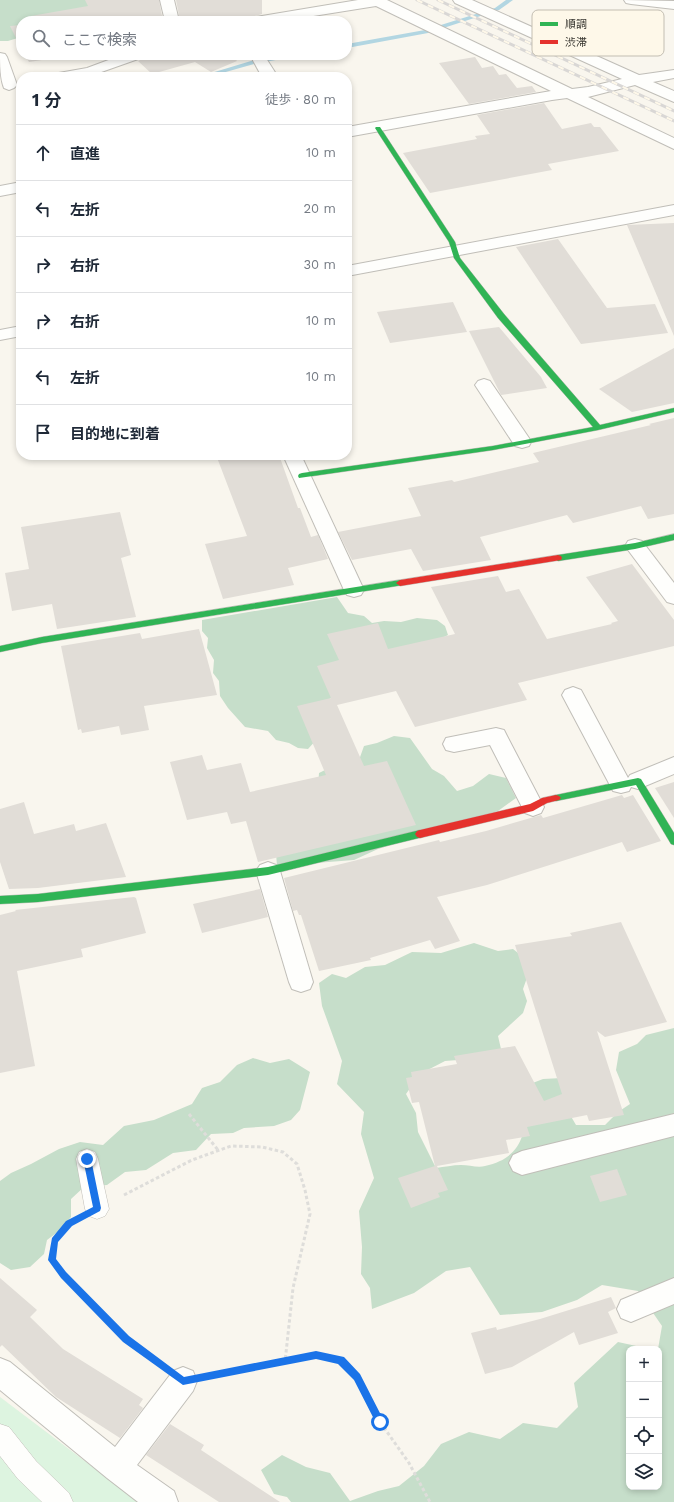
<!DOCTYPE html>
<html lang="ja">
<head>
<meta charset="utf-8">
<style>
	body { margin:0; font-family:"Work Sans","Noto Sans JP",sans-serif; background:#f6f6f7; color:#1f2937 }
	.controls { position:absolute; right:12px; bottom:12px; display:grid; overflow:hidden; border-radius:8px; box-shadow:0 2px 6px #0003 }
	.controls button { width:36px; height:36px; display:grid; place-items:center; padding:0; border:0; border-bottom:1px solid #e0e1e3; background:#fff; color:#1f2937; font:20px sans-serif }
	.stop { position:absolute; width:12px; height:12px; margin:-9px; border:3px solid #1a73e8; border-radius:50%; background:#fff }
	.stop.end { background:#1a73e8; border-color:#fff; box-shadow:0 1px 4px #0008 }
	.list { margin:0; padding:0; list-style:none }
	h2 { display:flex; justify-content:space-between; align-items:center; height:52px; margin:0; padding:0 16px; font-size:17px }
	h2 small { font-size:13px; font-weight:400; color:#747a83 }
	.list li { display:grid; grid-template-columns:26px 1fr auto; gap:12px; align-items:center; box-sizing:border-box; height:56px; padding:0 16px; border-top:1px solid #e0e1e3 }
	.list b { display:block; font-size:15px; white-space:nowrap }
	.list em { font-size:13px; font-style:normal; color:#747a83 }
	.icon { flex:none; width:22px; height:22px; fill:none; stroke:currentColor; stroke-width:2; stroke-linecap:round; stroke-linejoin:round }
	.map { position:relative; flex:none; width:674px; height:1502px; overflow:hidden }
	.search { position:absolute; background:#fff; box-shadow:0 2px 6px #0003; left:16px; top:16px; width:336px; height:44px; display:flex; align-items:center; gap:10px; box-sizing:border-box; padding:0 14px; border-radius:16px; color:#747a83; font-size:15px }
	.panel { position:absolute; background:#fff; box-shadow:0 2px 6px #0003; left:16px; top:72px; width:336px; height:388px; border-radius:16px }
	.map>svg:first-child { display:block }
</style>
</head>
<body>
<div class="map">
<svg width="674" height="1502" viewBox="0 0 674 1502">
	<rect width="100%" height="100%" fill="#f9f6ee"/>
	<path fill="#ddf4e0" d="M0,1397L139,1502H0Z"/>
	<g fill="#c6deca">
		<path d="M0,0H102L79,13H54L28,21H21V37L8,41H0Z"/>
		<path d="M337,597L348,613L364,616L372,623L384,621L401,622L417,618L437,620L445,626L448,635L334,695L325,703L317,739L308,749L298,748L289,743L276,740L268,731L245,727L228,708L220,696L219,681L213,673L214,660L207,648L208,638L202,631V620Z"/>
		<path d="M394,736L410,738L432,769L444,776L457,791L473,786L489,774L506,778L516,798L498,811L378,849L354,860L277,866L276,853L318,788L319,773L331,767L359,760L364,746L377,743Z"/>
		<path d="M474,943L498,951L513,949L527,960L529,972L523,989L527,1001L523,1013L498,1036L501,1049L484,1058L445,1061L420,1074L406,1094L416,1113L418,1132L436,1168C444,1167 453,1165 461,1165C469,1165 478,1168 485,1166C530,1156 526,1122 525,1086L543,1079L562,1078L569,1113L576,1125H605L618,1112L630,1104L616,1070L619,1052L637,1044L646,1035L674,1028V1502H291L287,1497L274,1494L261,1470L282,1455L306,1467L330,1473L350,1501L378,1491L399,1486L424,1466L441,1444L469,1432L500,1439L523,1423L557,1428L578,1407L574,1383L618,1342L650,1349H629V1487H659L658,1349L662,1326L638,1291L602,1285L577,1300L542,1312L500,1315L470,1267L446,1271L414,1293L372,1309L370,1288L361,1274L362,1247L359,1211L374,1178L361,1134L364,1112L337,1084L342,1061L322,1006L319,983L332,974L346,978L365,967L385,965L412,952L441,953Z"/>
		<path d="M253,1058L270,1063L289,1059L310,1072L300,1110L291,1120L274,1126L244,1128L233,1133L211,1134L196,1150L173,1153L146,1170L125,1172L107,1185L84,1187L71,1199V1217L59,1231L47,1240L44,1254L30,1267L11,1270L0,1263V1181L11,1173L31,1164L59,1149L80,1142L103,1145L124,1126L154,1120L192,1104L202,1088L220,1082L237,1065Z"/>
	</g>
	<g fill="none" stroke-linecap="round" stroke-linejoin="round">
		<g fill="#b2d6e2" fill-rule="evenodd">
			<path d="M506,0H513L499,10L428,33L347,48V44L425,30L495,8Z"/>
			<path d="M281,55H295L292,57L254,64L208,77H198L251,61Z"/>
		</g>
	</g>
	<g fill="#e1ddd7">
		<path d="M85,0H159L163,21H33L31,16L88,6Z"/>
		<path d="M176,0H262V14L251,17L248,21H180Z"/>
		<path d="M21,25V48L10,26Z"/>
		<path d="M25,55H74L29,62Z"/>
		<path d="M144,55H232L237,61L211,72L195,62L152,74L138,61L142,59Z"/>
		<path d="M475,57L482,68L493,66L499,75L506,74L517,88L532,86L536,92L469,104L439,63Z"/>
		<path d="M544,103L562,129L591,123L594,127H600L619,151L548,164L552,170L430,193L403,153L477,139L475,136L490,134L477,115Z"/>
		<path d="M674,223V336L627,225Z"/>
		<path d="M558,239L607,308L655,304L668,333L581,344L516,247Z"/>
		<path d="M453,302L467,332L390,343L377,312Z"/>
		<path d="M499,327L541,377L547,388L501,395L469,331Z"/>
		<path d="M674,348V403L632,412L599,389Z"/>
		<path d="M674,418V514L648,519L641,506L573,523L567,515L480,537L491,560L423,571L411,549L352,560L338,532L421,516L408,488L452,480L454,482L539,462L533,453L651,425L649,424Z"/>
		<path d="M216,455H279L298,508H300L311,537L318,535L328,559L288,568L294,585L223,599L205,544L247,536Z"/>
		<path d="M120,512L131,555L121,558L136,617L57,629L52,604L12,611L5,573L29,569L21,527Z"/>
		<path d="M632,564L674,620V646L518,683L527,700L415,727L396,691L337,705L364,766L387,761L416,825L258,862L246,821L231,824L227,812L187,820L170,762L202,755L207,770L241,763L250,792L326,775L297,706L331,698L317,666L339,660L327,634L378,623L388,649L455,634L431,587L498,576L506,592L519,589L547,639L612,624L611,623L618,621L586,577Z"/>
		<path d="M199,629L217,695L144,706L149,730L121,735L119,726L82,733L81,729L78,730L61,646L140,633L142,639Z"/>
		<path d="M674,782V818L655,788Z"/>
		<path d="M622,795L624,798L633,795L661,841L627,852L622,842L487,885L437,897L460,941L435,949L430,940L370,958L371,960L319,971L301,915H299L297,910L293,911L284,878L439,840L440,842L486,831L541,815L543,818Z"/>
		<path d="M24,802L34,834L74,824L76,831L106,823L126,877L38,888L9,889L0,862V809Z"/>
		<path d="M260,889L268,917L202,933L193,904Z"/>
		<path d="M134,897L136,898L146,933L81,949L83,957L17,971L35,1066L0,1073V915L16,911L15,910Z"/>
		<path d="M621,922L667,1022L605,1037L597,1031L624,1115L589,1121L587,1115L527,1127L530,1136L506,1140L509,1153L437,1166L448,1190L438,1193L440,1197L411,1208L398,1178L435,1166L419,1102L412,1103L406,1078L412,1077L411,1072L457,1064L454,1056L515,1046L544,1101L562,1094L515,945L572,936L570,933Z"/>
		<path d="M617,1169L627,1195L600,1202L590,1176Z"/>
		<path d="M0,1278L37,1310L30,1317L63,1349L143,1399L139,1405L143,1408L120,1438L56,1397L2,1345L0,1347Z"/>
		<path d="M611,1297L616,1308L608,1312L618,1333L579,1345L574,1332L512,1367L485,1374L471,1333L496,1327L497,1330L540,1319Z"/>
		<path d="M170,1424L204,1445L201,1450L280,1502H219L146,1455Z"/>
	</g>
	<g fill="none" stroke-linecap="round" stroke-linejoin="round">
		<defs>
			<g id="lane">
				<path d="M87,1149L95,1152L98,1159L109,1209L105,1216L97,1219L89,1216L85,1209L76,1159L79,1152Z"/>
				<path d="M0,1424L9,1427L36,1461L69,1493L73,1502H42L18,1479L0,1456Z"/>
			</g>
			<g id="street">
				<path d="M160,0H174L179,21H165Z"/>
				<path d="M358,0H387L572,89L588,87L622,79L455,3L453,0H472L639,75L674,70V78L653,82L674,91V102L635,85L588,97L674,138V149L567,98L552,100L347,137V127L551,91L376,6L282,21H249L251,18L256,17Z"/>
				<path d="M624,0L674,1V9L631,4L626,3Z"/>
				<path d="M0,53L5,54L7,57L17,85L14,88L9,90L4,88C0,79 0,64 0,53Z"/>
				<path d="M122,55H143L141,58L90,76L50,77L53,74L87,68Z"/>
				<path d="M250,55H264L278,77H262Z"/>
				<path d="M21,182V192L0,196V186Z"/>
				<path d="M674,205V215L347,276V266Z"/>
				<path d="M21,326V336L0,340V330Z"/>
				<path d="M484,379L490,381L529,438L531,442L529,446L522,448L515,446L475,385L478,381Z"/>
				<path d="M283,455H301L364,590L361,595L354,597L347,595L344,590Z"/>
				<path d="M635,539L642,541L674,583V604L667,602L625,546L628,541Z"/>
				<path d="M573,687L581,690L628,778L630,775L674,757V774L638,789L631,787L629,791L621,793L613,791L562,695L565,690Z"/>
				<path d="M496,728L504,730L507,736L544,807L541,813L533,816L525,813L490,745L454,752L446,750L443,744L446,738Z"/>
				<path d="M268,862L276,865L280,871L313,982L310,989L301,992L292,989L289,982L256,871L260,865Z"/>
				<path d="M674,1114V1136L522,1175L513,1171L509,1163L513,1155L522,1151Z"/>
				<path d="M674,1278V1304L631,1322L621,1318L617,1309L621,1300Z"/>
				<path d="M0,1358L10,1362L115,1447L173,1371L183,1367L193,1371L197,1381L193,1391L137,1465L174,1491L178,1502H138L107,1478L0,1390Z"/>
			</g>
			<g id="fast">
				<path d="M376,127H380L455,242L460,258L504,314L600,425L674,408V412L598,430L493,450L299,478L298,476L299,474L302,473L493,446L593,427L498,318L454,258L449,242L375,128Z"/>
				<path d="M674,534V540L635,549L558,561L554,558L558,555L635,543Z"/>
				<path d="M400,580L404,583L403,585L42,643L0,652V646L42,637Z"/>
				<path d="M638,778L641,779L674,833V845L671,844L636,785L556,801L553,800L551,798L553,796L556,795Z"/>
				<path d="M420,830L423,831L425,834L423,837L268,875L38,902L0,904V896L38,894L268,867Z"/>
			</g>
			<g id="jam">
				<path d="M558,555L561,556L562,558L561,560L400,586L396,583L400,580Z"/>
				<path d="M556,795L559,796L561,798L559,800L547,803L533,811L420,838L417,837L415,834L417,831L420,830L530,804L542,798Z"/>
			</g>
		</defs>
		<use href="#lane" stroke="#c0beb8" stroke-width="1"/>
		<use href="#street" stroke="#c0beb8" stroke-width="2"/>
		<use href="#fast" stroke="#c0beb8" stroke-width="1"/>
		<use href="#jam" stroke="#c0beb8" stroke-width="1"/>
		<g stroke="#deddda" stroke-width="3" stroke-dasharray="3.5 2.5" stroke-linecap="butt">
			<path d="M189,1114L218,1150"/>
			<path d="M124,1195L192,1160L231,1146L262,1147L283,1152L297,1164L305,1190L310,1214L293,1288L285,1362"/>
			<path d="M71,1222L55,1240L52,1260C80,1298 120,1335 158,1363"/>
			<path d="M214,1375L316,1355L341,1360L357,1377L380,1422L409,1463L430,1502"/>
		</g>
		<use href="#lane" fill="#fefefc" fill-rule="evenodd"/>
		<use href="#street" fill="#fefefc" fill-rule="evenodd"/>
		<use href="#fast" fill="#30b455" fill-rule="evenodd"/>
		<use href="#jam" fill="#e5322d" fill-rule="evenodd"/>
		<defs>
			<g id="rail">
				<path d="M417,0L674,121"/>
				<path d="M438,0L674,111"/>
			</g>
		</defs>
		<use href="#rail" stroke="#d9d7d5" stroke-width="3"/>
		<use href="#rail" stroke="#fef8e9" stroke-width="2" stroke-dasharray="6" stroke-linecap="butt"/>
	</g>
	<path fill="#1a73e8" d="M87,1156L91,1159L101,1208L100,1211L72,1226L58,1242L56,1259L66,1272L129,1336L184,1377L316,1351L344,1357L360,1374L383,1419L384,1422L383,1425L380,1426L377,1425L354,1380L338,1364L316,1359L183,1385L123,1342L61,1278L48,1260L52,1238L66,1221L93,1207L83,1159Z"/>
	<rect x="532" y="10" width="132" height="46" rx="6" fill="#fef8e9" stroke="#c3beb2" stroke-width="1"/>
	<rect x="540" y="22" width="18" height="4" fill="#30b455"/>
	<rect x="540" y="40" width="18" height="4" fill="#e5322d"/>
	<g font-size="11" fill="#383630">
		<text x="565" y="28">順調</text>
		<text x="565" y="46">渋滞</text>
	</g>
</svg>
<div class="controls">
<button>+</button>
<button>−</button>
<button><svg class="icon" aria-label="locate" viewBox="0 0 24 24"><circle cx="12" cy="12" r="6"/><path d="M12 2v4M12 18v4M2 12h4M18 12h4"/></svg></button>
<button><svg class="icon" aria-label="layers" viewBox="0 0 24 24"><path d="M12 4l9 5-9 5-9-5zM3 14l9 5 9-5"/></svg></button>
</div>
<div class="stop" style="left:380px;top:1422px"></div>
<div class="stop end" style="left:87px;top:1159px"></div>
<div class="search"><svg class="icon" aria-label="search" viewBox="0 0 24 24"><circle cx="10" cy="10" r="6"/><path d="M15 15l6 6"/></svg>ここで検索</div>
<section class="panel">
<h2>1 分<small>徒歩 · 80 m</small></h2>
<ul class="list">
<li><svg class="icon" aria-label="ahead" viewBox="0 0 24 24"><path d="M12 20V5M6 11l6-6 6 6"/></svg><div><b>直進</b></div><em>10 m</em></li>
<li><svg class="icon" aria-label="left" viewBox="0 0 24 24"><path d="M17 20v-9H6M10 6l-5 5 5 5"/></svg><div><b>左折</b></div><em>20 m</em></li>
<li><svg class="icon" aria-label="right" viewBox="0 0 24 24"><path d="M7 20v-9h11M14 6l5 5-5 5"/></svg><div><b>右折</b></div><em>30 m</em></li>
<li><svg class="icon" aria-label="right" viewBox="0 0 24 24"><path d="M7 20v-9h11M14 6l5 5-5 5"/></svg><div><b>右折</b></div><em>10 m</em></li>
<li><svg class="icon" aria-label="left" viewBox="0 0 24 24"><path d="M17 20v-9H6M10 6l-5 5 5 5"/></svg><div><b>左折</b></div><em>10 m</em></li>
<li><svg class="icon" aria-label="arrive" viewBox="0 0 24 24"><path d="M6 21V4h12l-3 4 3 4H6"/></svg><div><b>目的地に到着</b></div></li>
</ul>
</section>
</div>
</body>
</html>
